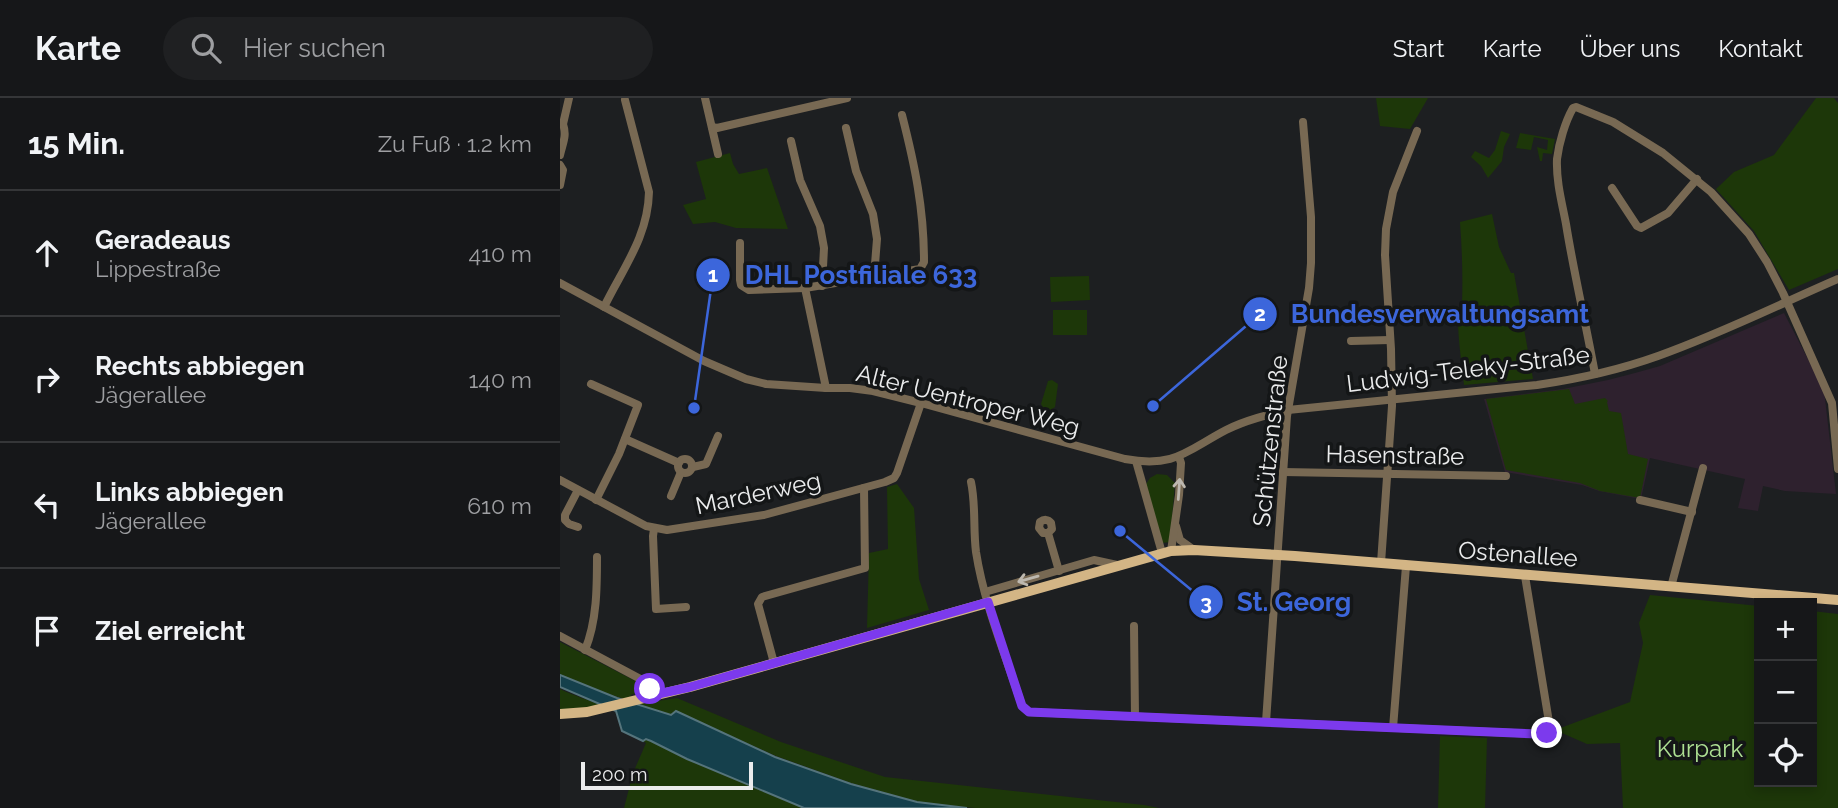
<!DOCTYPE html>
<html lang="de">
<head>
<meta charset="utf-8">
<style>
	body { margin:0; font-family:Raleway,sans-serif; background:#1f2022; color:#f1f3f6 }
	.controls { position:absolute; right:21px; bottom:21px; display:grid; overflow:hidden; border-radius:0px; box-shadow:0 4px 10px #0003 }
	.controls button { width:63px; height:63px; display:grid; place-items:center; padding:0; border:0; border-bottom:2px solid #353638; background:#161719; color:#f1f3f6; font:35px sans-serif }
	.scale { position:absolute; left:21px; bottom:18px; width:172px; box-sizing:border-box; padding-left:7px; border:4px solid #ebeced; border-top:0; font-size:19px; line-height:24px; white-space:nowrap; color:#ebeced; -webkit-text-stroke:5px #141617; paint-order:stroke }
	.stop { position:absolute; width:21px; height:21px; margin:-16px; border:5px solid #7c3aed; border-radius:50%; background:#fff }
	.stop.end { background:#7c3aed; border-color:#fff; box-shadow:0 2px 7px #0008 }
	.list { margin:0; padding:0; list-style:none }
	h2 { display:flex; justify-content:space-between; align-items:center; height:91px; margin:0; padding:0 28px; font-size:30px }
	h2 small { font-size:23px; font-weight:400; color:#9e9fa2 }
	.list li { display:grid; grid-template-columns:46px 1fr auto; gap:21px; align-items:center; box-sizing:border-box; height:126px; padding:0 28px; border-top:2px solid #353638 }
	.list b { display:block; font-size:26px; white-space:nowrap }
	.list p { margin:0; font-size:23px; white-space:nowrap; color:#9e9fa2 }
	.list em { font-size:23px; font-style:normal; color:#9e9fa2 }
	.icon { flex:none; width:38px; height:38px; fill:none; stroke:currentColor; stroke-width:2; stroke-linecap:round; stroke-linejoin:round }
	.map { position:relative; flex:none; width:1278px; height:710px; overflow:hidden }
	header { display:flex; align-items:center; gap:42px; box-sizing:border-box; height:98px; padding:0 35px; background:#161719; border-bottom:2px solid #353638 }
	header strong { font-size:33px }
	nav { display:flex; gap:38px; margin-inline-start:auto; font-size:24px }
	.search { width:490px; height:63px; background:#1f2022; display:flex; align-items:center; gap:18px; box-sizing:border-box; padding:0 24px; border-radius:38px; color:#9e9fa2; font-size:26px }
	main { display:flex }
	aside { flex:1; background:#161719 }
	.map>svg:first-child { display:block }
</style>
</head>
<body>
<header>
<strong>Karte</strong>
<div class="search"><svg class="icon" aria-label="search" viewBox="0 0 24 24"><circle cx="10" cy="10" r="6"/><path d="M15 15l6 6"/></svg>Hier suchen</div>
<nav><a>Start</a><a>Karte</a><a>Über uns</a><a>Kontakt</a></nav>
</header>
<main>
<aside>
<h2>15 Min.<small>Zu Fuß · 1.2 km</small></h2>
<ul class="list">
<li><svg class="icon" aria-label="ahead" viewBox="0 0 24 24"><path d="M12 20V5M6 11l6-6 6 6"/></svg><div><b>Geradeaus</b><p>Lippestraße</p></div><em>410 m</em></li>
<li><svg class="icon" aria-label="right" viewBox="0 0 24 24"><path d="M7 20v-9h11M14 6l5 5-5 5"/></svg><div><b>Rechts abbiegen</b><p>Jägerallee</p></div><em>140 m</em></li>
<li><svg class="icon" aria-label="left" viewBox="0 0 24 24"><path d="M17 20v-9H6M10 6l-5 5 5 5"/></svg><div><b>Links abbiegen</b><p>Jägerallee</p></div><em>610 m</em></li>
<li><svg class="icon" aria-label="arrive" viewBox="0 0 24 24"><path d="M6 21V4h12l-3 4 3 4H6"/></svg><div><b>Ziel erreicht</b></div></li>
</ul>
</aside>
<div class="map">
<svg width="1278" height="710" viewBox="0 0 1278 710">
	<rect width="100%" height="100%" fill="#1d1f21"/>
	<path fill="#2e212e" d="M1224,215L1264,292L1276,396L1225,393L1203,388L1198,413L1178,410L1185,381L1090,360L1081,401L1039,393L1022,387L945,374L924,301L1003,291L1048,282L1075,275L1100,268Z"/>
	<g fill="#1d3709">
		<path d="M816,0H868L850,31L820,28Z"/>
		<path d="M1256,0H1274L1278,5V171L1229,192L1194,133L1156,91L1174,74L1214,57Z"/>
		<path d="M941,33L950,36L944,49L942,63L928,80L921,68L911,59L915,53L929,60L935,52Z"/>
		<path d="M960,35L995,41L992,56L983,55L982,63H980L977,49L987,52L988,42L974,39L971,52L956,50Z"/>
		<path d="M170,55L173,66L179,76L207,70L228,131L176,130L155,124L133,126L123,107L146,101L136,64Z"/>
		<path d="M932,116L939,149L951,175H954L973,281L904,287C902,266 898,243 898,221C899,216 901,211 902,206C903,179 902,151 900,124Z"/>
		<path d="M529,178L530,202L491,204L490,179Z"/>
		<rect x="493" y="212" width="34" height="25"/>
		<path d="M492,282L498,286L495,309L488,314L485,313L481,306L488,283Z"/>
		<path d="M1009,291L1015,306L1045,300L1048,303L1047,304L1049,313L1061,315L1068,356L1088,361L1080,400L1040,393L1020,385L946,372L926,301Z"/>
		<path d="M597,376L607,377L615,385L610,444L602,445L586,386L590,380Z"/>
		<path d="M337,386L354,410L359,481L369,512L307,530L309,455L328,451L327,389Z"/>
		<path d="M1090,497L1199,508V684H1252V513L1278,516V710H1063L1060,645L1027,646L995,632L1070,604L1083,545L1079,525Z"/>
		<path d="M0,544L81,586L86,589L87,593L72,596L67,602L22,587L0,577Z"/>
		<path d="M0,591C14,598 29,602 44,608L0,615Z"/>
		<path d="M117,600L221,644L325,679L584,707L599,710H415L356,704L291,685L216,658L116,614L111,617L79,606Z"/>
		<path d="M880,638L927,640L925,710H878Z"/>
		<path d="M86,641L127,661L243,710H64L73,675L86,645L83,643Z"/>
	</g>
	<path fill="#15404c" stroke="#55747c" stroke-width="2" d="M0,577L57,600L111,617L116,613L215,659L291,686L357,704L407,710H244L127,661L91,643L86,641L83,643L62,633L56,613L0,589Z"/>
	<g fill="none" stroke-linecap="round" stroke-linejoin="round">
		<g stroke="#786953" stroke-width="8">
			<path d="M145,0L158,56"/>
			<path d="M152,29L157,30L287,0"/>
			<path d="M286,30L296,73L313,116L317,141L314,179"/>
			<path d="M231,43L240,82L260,128L264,150L262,188"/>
			<path d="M0,57C3,44 7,38 3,26L9,0"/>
			<path d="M0,67L3,72L0,87"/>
			<path d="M1052,90L1077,128L1081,130L1108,115L1137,81"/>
			<path d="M180,145V182L181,187L189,192L245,190L360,171L364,164C364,111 355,68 342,17"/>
			<path d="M0,185L144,263L186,281L206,286L266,290H290L313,293L361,305L565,361C615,370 626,353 666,332C686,322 707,317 728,312L977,287C1018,281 1059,272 1098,258C1160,236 1218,207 1278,181"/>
			<path d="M245,190L266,290"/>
			<path d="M44,209C63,170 88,139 89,94L65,2"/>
			<path d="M791,243L830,242"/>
			<path d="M1035,276C1026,226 1014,176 1006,126C1002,105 996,83 997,61C999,45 1005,24 1013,10L1016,9L1053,24L1103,55L1151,94L1189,136L1207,164L1223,195L1272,305L1278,371"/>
			<path d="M31,286L78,307L59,356L36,402"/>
			<path d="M65,341L119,365"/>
			<circle cx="125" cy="368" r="7"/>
			<path d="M576,363L602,455"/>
			<path d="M133,369L146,366L158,338"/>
			<path d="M723,374L946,378"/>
			<path d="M0,382L86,428L107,432L204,417L325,384L334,380L337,375L361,305"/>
			<path d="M411,384C416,407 413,431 416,454C424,506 446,558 462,608L469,614L977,636L987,635L990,631L989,624L965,478"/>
			<path d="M18,392L5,417V422L9,426L18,429"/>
			<path d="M111,398L121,374"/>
			<path d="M1080,402L1132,414"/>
			<path d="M616,428L620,442L634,452"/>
			<path d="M94,431L93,438L96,511L126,509"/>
			<path d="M488,435H483L479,430L480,424C484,421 488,421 491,425L492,431L488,435L499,473"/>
			<path d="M611,453L619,397L621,365L619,359"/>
			<path d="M821,465L832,308L831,251L825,157L826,131L833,94L857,33"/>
			<path d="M1111,489L1143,370"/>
			<path d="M425,494L534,462L557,467"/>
			<path d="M574,528L575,619"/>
			<path d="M0,538L86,584L90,591L98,596"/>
			<path d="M25,552C37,523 37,489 37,459"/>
			<path d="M214,565L198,506L202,499L305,470L304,390"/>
			<path d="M706,624L727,318L749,190L751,165V119L743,24"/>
			<path d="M833,630L846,468"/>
		</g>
		<path stroke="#d3b585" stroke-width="10" d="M0,616L27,614L130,589L611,453L634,452L735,458L1278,502"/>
	</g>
	<defs><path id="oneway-shaft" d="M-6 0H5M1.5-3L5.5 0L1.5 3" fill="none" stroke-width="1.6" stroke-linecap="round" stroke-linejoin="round" transform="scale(1.75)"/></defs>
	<g stroke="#bdb8af">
		<use href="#oneway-shaft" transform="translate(619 391) rotate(-86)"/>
		<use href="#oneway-shaft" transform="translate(468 481) rotate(164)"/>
	</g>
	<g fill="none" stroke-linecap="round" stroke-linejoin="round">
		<path stroke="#7c3aed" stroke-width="9" d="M90,591L98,596L130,589L428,504L462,608L469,614L977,636L987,635"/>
	</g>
	<g text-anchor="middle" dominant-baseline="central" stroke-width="7" stroke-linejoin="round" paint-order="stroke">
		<g font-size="24" fill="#ebeced" stroke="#141617">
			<text transform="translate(908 271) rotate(-7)">Ludwig-Teleky-Straße</text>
			<text transform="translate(408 302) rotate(14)">Alter Uentroper Weg</text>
			<text transform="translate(710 343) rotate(-84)">Schützenstraße</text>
			<text transform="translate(835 357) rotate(1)">Hasenstraße</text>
			<text transform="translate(198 395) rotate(-12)">Marderweg</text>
			<text transform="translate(958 456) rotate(4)">Ostenallee</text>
		</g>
		<g font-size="24" fill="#aee093" stroke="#141617">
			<text x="1140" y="650">Kurpark</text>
		</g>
	</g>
	<path fill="none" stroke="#3c66db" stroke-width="2.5" d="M134 310L153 177M593 308L700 216M560 433L646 504"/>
	<g fill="#3c66db" stroke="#141617" stroke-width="2.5">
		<circle cx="134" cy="310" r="7"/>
		<circle cx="593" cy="308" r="7"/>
		<circle cx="560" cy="433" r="7"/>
		<circle cx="153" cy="177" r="18"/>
		<circle cx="700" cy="216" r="18"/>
		<circle cx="646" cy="504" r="18"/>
	</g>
	<g font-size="21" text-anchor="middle" font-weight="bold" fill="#fff">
		<text x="153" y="184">1</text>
		<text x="700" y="223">2</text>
		<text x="646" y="512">3</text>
	</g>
	<g font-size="26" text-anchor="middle" font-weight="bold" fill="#3c66db" stroke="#141617" stroke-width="7" stroke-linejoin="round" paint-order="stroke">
		<text x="301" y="186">DHL Postfiliale 633</text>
		<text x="880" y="225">Bundesverwaltungsamt</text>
		<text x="734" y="513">St. Georg</text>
	</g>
</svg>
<div class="controls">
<button>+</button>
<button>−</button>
<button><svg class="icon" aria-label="locate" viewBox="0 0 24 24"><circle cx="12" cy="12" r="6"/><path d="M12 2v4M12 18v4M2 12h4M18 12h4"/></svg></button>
</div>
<div class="scale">200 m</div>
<div class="stop" style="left:90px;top:591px"></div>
<div class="stop end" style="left:987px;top:635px"></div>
</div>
</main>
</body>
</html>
